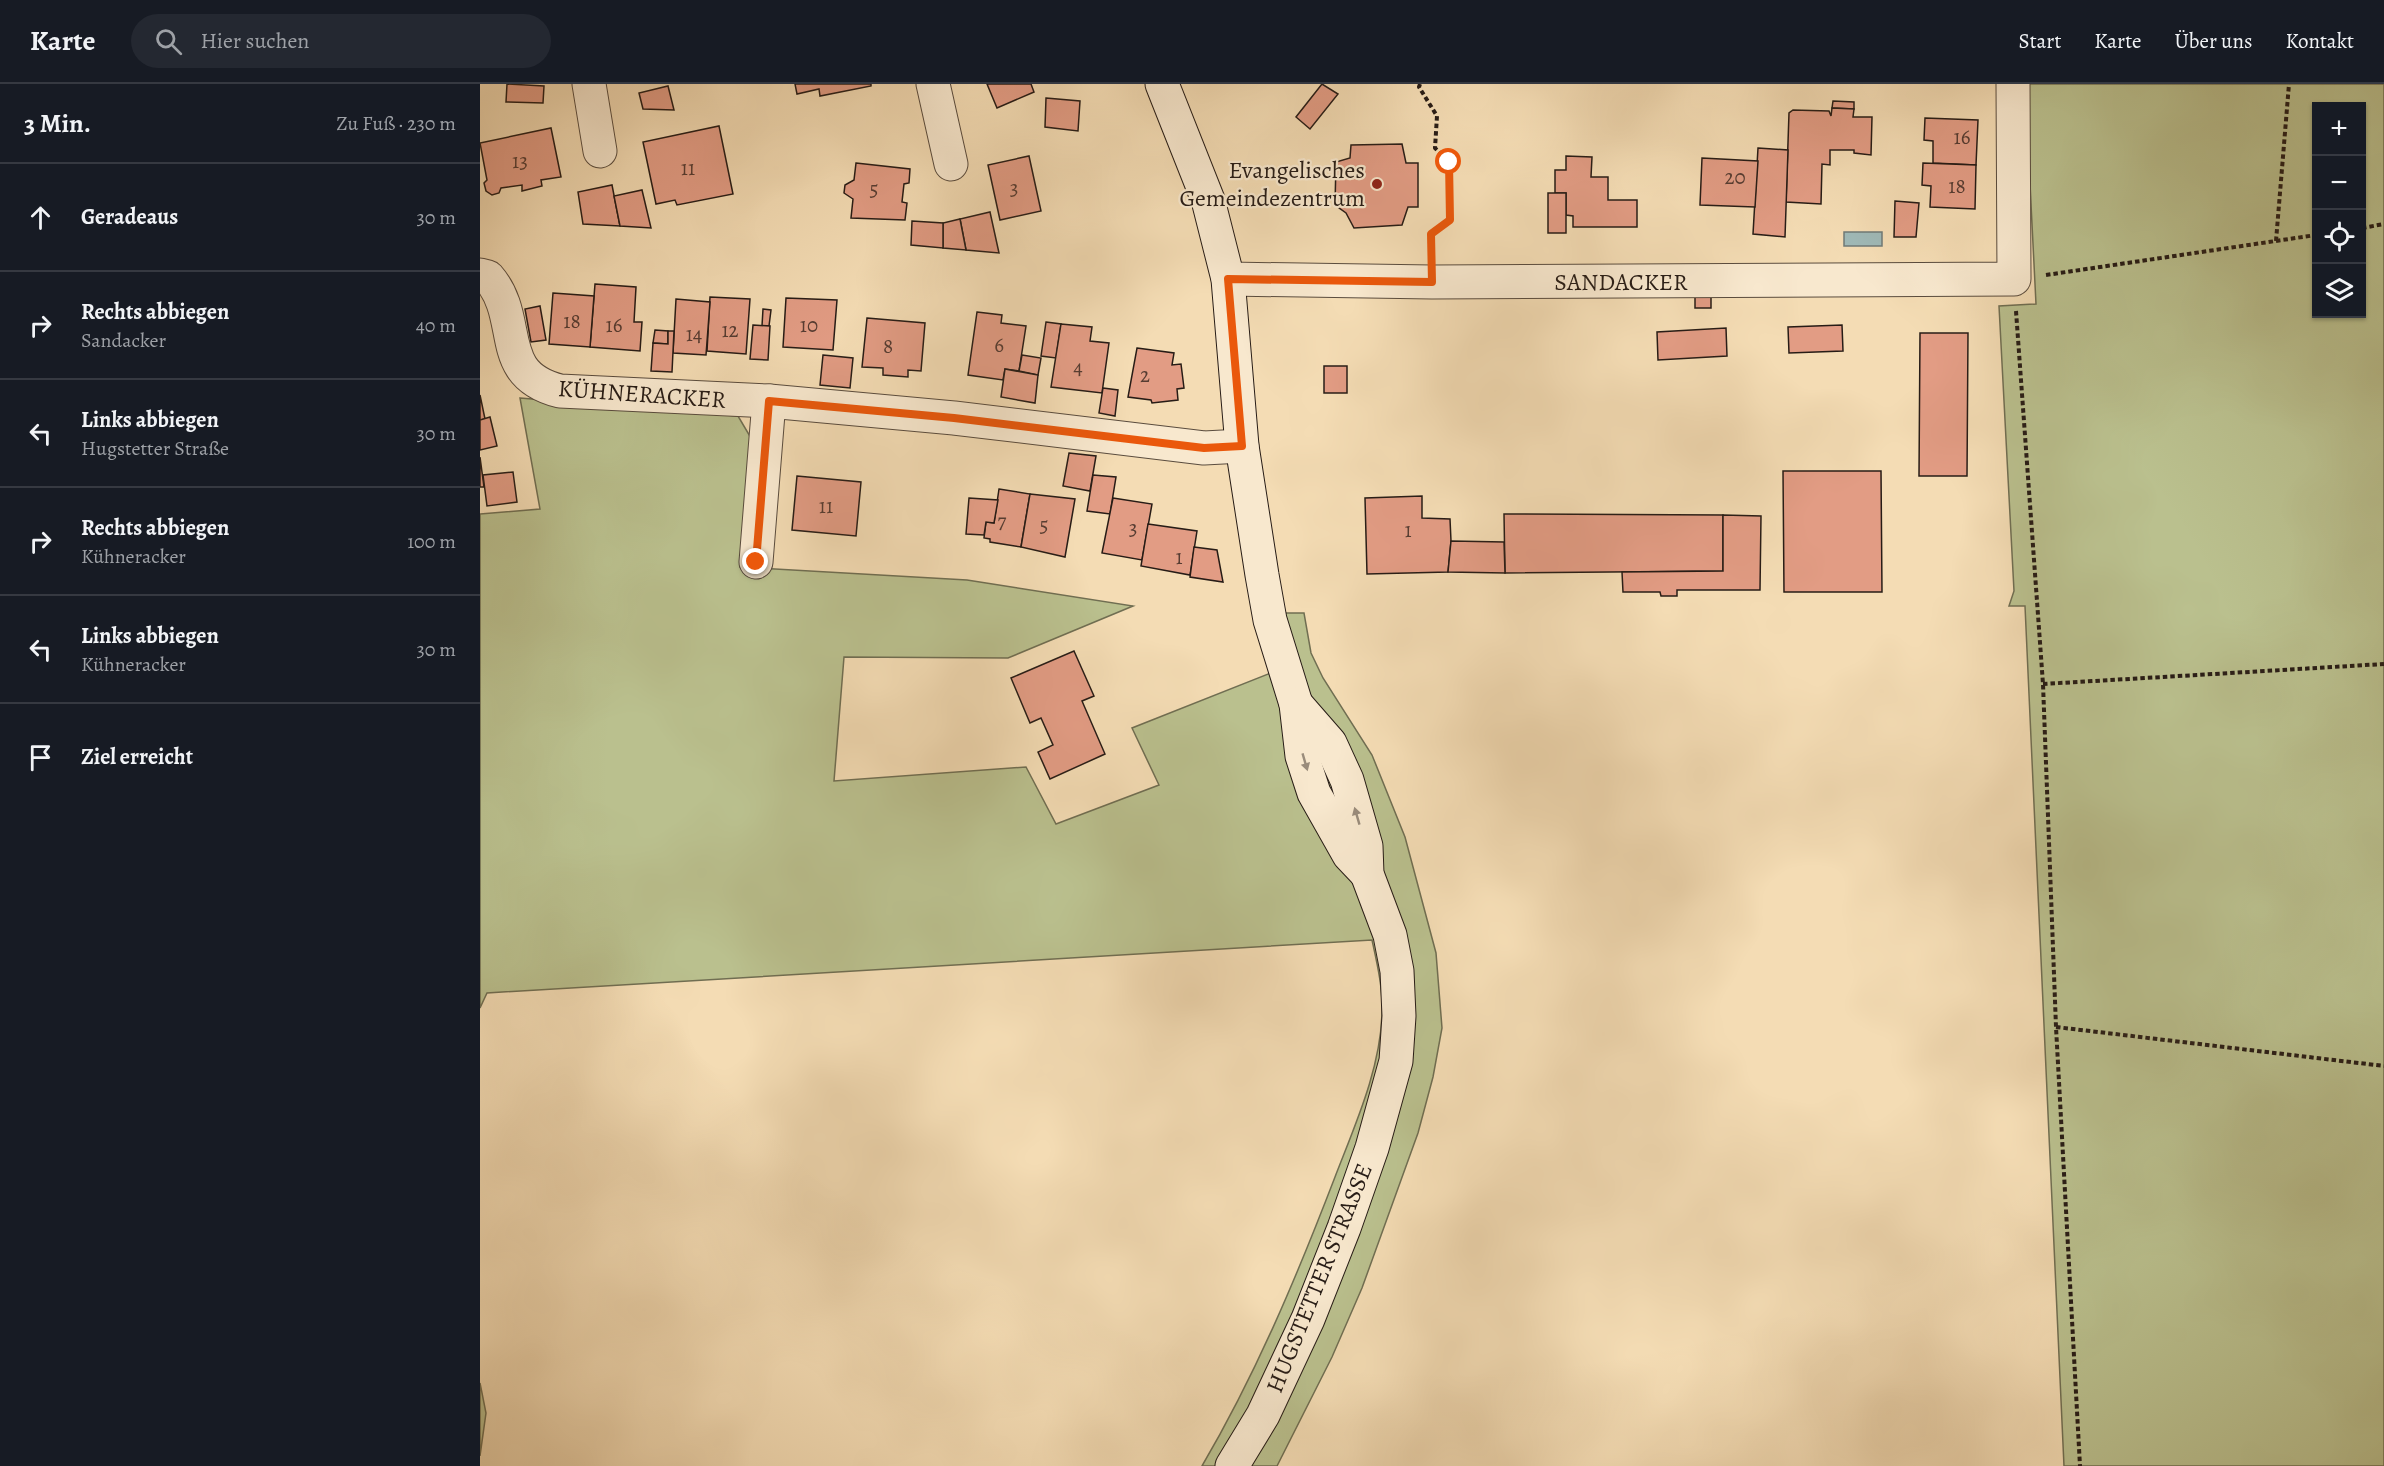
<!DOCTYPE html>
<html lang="de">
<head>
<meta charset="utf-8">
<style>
	body { margin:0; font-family:Alegreya,serif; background:#242831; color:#f1f3f6 }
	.controls { position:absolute; right:18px; top:18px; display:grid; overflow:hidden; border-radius:0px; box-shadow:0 2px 4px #0004 }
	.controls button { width:54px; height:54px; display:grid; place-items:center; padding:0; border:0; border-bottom:2px solid #363941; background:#171b24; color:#f1f3f6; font:30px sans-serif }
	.stop { position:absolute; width:18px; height:18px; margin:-14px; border:4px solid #ea580c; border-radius:50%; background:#fff }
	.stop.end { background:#ea580c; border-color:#fff; box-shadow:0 2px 6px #0008 }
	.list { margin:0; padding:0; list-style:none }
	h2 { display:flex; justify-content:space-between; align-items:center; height:78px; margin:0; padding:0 24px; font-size:26px }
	h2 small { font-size:20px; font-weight:400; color:#9ea1a6 }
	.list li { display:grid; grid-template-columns:39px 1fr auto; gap:18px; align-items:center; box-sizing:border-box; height:108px; padding:0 24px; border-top:2px solid #363941 }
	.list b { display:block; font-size:22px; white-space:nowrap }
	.list p { margin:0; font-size:20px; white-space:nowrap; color:#9ea1a6 }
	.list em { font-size:20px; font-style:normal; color:#9ea1a6 }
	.icon { flex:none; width:33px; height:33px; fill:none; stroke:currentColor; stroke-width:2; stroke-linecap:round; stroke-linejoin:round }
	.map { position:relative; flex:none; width:1904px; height:1382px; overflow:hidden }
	header { display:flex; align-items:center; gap:36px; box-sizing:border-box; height:84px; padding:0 30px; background:#171b24; border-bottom:2px solid #363941 }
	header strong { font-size:28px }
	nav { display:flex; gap:33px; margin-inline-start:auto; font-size:21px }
	.search { width:420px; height:54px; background:#242831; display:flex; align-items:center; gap:15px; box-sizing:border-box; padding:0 21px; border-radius:33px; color:#9ea1a6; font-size:22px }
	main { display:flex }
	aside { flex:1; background:#171b24 }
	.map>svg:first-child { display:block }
</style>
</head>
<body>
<header>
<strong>Karte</strong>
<div class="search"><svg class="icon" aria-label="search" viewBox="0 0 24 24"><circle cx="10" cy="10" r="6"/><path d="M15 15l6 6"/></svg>Hier suchen</div>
<nav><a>Start</a><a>Karte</a><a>Über uns</a><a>Kontakt</a></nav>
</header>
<main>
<aside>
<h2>3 Min.<small>Zu Fuß · 230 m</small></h2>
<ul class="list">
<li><svg class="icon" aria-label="ahead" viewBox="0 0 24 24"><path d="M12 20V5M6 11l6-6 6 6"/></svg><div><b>Geradeaus</b></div><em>30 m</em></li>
<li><svg class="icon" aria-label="right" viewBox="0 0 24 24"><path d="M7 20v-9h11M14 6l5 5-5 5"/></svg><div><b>Rechts abbiegen</b><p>Sandacker</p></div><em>40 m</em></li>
<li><svg class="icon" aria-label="left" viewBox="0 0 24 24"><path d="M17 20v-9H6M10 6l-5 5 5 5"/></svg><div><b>Links abbiegen</b><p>Hugstetter Straße</p></div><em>30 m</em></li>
<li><svg class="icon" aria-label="right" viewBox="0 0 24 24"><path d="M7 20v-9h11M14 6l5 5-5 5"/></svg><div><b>Rechts abbiegen</b><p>Kühneracker</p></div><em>100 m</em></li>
<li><svg class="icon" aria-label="left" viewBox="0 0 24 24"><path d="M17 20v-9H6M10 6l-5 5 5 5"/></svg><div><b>Links abbiegen</b><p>Kühneracker</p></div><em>30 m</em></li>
<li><svg class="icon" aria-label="arrive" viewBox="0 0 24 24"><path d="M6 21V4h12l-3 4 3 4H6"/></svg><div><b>Ziel erreicht</b></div></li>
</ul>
</aside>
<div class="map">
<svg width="1904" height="1382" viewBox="0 0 1904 1382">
	<rect width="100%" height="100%" fill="#f4dcb4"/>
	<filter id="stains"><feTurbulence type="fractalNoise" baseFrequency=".00333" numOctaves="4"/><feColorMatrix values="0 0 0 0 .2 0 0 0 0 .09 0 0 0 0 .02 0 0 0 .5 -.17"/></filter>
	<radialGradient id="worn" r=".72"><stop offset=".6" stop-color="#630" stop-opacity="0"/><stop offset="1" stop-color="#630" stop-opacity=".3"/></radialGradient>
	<g fill="#bac08e" stroke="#706e52" stroke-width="1.5" fill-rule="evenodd">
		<path d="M1545,0H1904V1382H1584L1545,522H1529L1534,507L1519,222L1556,220ZM1836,22H1882V230H1836Z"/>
		<path d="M40,314L258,332L271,354L260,483L487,496L653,522L528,574L364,573L354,697L546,683L576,740L679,701L652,644L816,579L803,529H824L831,569L843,594L892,671L925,753L956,869L962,944L953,993L938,1049L882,1204L852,1273L797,1382H722C776,1290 817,1192 855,1093C875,1041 901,984 902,928C903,904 897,879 892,856L7,909L0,924V430L60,425Z"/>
		<path d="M0,1299L6,1329L0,1372Z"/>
	</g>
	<rect fill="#9fb9b7" stroke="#6f7a77" stroke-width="1.5" x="1364" y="148" width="38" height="14"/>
	<g fill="#e29c84" stroke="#271c16" stroke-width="1.5">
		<path d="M27,0L64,2L63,19L26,18Z"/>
		<path d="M315,0H391V2L340,12L339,5L317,10Z"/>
		<path d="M507,0H551L554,8L517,24Z"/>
		<path d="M842,0L858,10L830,45L816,33Z"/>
		<path d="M188,2L194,26L163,25L159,9Z"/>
		<path d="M566,14L600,17L598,47L565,43Z"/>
		<path d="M1353,17L1374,18V25L1352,24Z"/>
		<path d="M1352,24L1374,25L1373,33H1392L1391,71L1374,69V66H1350V81L1342,80L1341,120L1306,118L1309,29L1313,26L1349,27L1351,32Z"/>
		<path d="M1445,34L1498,36L1496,81L1453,79V57L1444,56Z"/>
		<path d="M239,42L253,110L197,121L195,116L176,120L163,58Z"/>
		<path d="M71,44L81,93L61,96L62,102L42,107V101L21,104L19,109L12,111L6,107L4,99L7,96L0,59Z"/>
		<path d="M922,60L926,79H938V123H928L922,141L874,144L866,129L855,121L856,78L870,74L871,61Z"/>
		<path d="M1278,64L1308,66L1305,153L1273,150Z"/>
		<path d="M549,72L561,127L520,136L508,81Z"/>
		<path d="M1086,72L1112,73L1111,93H1128V116H1157V143H1093V132L1086,131V109H1075V86H1086Z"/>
		<path d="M1222,74L1278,77L1275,123L1220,121Z"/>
		<path d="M376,79L430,85L429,99L424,100L422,118L427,119L425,136L371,134L373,115L364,109L365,101L374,96Z"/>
		<path d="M1443,79L1496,81L1495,125L1450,123L1451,102L1442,101Z"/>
		<path d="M132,101L140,142L103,140L98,108Z"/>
		<path d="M162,106L171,144L140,142L134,112Z"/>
		<rect x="1068" y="109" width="18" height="40"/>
		<path d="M1415,117L1439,119L1436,153H1414Z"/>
		<path d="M510,128L519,169L486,166L480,135Z"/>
		<path d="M480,135L486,166L463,164V139Z"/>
		<path d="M432,137L463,139V164L431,161Z"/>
		<path d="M115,200L156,203L154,238H162L160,267L110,263Z"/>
		<path d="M73,209L114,212L110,263L69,260Z"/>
		<path d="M230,213L270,215L266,270L227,267Z"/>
		<rect x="1215" y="213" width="16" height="11"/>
		<path d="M306,214L357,216L353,266L303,263Z"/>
		<path d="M196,215L230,218L226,271L193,269Z"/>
		<path d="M60,222L66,256L51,258L45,225Z"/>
		<path d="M283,225L291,226L289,242H282Z"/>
		<path d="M497,228L522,231L521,239L546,242L539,287L525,285L523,296L488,291Z"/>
		<path d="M387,234L445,239L441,287L428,286V293L403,291V284L382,283Z"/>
		<path d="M566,238L581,240L576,274L561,272Z"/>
		<path d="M581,240L612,243L610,257L629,259L622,309L571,303Z"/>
		<path d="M273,241L290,242L288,276L270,275Z"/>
		<path d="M1362,241L1363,267L1309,269L1308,243Z"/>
		<path d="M1246,244L1247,272L1178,276L1177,248Z"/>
		<path d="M175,246L188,247V260L173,259Z"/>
		<path d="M188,247H194L192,288L171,287L173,259L188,260Z"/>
		<path d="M1440,249H1488L1487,392H1439Z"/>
		<path d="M657,264L694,269L692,281L701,280L704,304L697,305L698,316L672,319L671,316L648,313Z"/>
		<path d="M343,271L373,274L370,304L340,301Z"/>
		<path d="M542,271L561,274L558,291L539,287Z"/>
		<rect x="844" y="282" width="23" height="27"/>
		<path d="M525,285L558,291L555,319L521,313Z"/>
		<path d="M623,304L638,306L635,332L619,329Z"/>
		<path d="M0,311L5,335L0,336Z"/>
		<path d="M10,333L17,362L0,366V336Z"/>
		<path d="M589,369L616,372L610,407L583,402Z"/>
		<path d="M0,373L4,403H0Z"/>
		<path d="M1303,387H1401L1402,508H1304Z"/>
		<path d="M33,388L37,418L7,422L3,391Z"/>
		<path d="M613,391L636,393L630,430L607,427Z"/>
		<path d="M317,392L381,398L376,452L312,446Z"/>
		<path d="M519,405L550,410L541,463L510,458V455L504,454L506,438L514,439Z"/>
		<path d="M550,410L595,415L585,473L541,463Z"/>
		<path d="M942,412V434L970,435L971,457L968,488L887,490L885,414Z"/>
		<path d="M489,414L518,416L514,439L506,438L504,451L486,450Z"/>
		<path d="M633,414L672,420L662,476L622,469Z"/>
		<path d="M1024,430L1243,431V487L1025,489Z"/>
		<path d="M1243,431L1281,432L1280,506H1197V512H1181L1180,508H1143L1142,488L1243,487Z"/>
		<path d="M668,440L717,447L710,491L661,482Z"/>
		<path d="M971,457L1024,458L1025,489L968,488Z"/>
		<path d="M714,463L737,466L743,498L710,493Z"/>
		<path d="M594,567L614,612L602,617L625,670L570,695L558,668L573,661L561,634L550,639L531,594Z"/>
	</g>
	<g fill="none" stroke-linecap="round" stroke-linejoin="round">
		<defs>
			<g id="street">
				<path d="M109,0L120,67"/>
				<path d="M453,0L471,80"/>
				<path d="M0,191L8,193C45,235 12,290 80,307L289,317L474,334L724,364L762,362"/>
				<path d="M748,195L952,198L1534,195L1533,0"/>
				<path d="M276,478L289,317"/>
			</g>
			<g id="secondary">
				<path d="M682,0L728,116L748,195L762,362L782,491L790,536L816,620L822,672L834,709L869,771L887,790"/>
				<path d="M752,1382L783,1331L828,1235L864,1144L892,1064L916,977L919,932L917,887L910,851L887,790L886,762L867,696L850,659L816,620"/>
			</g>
		</defs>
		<use href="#street" stroke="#5a4c3e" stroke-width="35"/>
		<use href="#secondary" stroke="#271c16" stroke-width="35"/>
		<g stroke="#271c16" stroke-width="4" stroke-dasharray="4.5 3" stroke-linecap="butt">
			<path d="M940,0L939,3L957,32L955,64L969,78L970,136L951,150V165"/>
			<path d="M1882,144L1904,140"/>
			<path d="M1796,157L1809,0"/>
			<path d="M1566,191L1836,151"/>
			<path d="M1536,227L1563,600L1576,943L1600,1382"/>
			<path d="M1563,600L1904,580"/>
			<path d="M1576,943L1904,982"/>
		</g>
		<use href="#street" stroke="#f8e8ce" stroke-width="33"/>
		<use href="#secondary" stroke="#f8e8ce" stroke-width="33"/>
	</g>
	<defs><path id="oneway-solid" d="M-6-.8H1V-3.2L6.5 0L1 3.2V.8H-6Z" transform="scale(1.5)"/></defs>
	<g fill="#9a8c7b">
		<use href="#oneway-solid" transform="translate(825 678) rotate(74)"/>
		<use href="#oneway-solid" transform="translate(877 732) rotate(-106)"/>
	</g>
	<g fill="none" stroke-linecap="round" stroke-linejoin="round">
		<path stroke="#ea580c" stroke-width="8" d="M276,478L289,317L474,334L724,364L762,362L748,195L952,198L951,150L970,136L969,78"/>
	</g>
	<circle fill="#8f2418" stroke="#f8e8ce" stroke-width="2" cx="897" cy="100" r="6"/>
	<g text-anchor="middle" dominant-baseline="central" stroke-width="4.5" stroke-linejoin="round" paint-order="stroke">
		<g font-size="21" fill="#563c32">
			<text x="1482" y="53">16</text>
			<text x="40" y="77">13</text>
			<text x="208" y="84">11</text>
			<text x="1255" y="93">20</text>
			<text x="1477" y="102">18</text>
			<text x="534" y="104">3</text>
			<text x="394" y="105">5</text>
			<text x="92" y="237">18</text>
			<text x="134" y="241">16</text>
			<text x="329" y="241">10</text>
			<text x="250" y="246">12</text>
			<text x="214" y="250">14</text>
			<text x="519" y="261">6</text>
			<text x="408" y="262">8</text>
			<text x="598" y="283">4</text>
			<text x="665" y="291">2</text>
			<text x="346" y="422">11</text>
			<text x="522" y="437">7</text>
			<text x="564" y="441">5</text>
			<text x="653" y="444">3</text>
			<text x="928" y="446">1</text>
			<text x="699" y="473">1</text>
		</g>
		<g font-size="24" fill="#271c16" stroke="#f8e8ce" text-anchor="end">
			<text x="885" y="86">Evangelisches<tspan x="885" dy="28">Gemeindezentrum</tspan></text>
		</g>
		<g font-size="24" fill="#271c16" stroke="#f8e8ce">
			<text x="1141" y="198">SANDACKER</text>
			<text transform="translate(162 310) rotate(4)">KÜHNERACKER</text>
			<text transform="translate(839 1194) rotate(-68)">HUGSTETTER STRASSE</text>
		</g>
	</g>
	<rect width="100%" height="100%" filter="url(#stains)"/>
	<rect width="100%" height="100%" fill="url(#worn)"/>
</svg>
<div class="controls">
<button>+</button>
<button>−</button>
<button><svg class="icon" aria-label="locate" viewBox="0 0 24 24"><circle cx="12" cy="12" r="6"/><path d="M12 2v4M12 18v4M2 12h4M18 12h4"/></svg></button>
<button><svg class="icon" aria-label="layers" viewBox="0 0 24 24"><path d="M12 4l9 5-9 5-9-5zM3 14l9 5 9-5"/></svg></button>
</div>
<div class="stop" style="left:969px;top:78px"></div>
<div class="stop end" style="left:276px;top:478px"></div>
</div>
</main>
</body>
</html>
